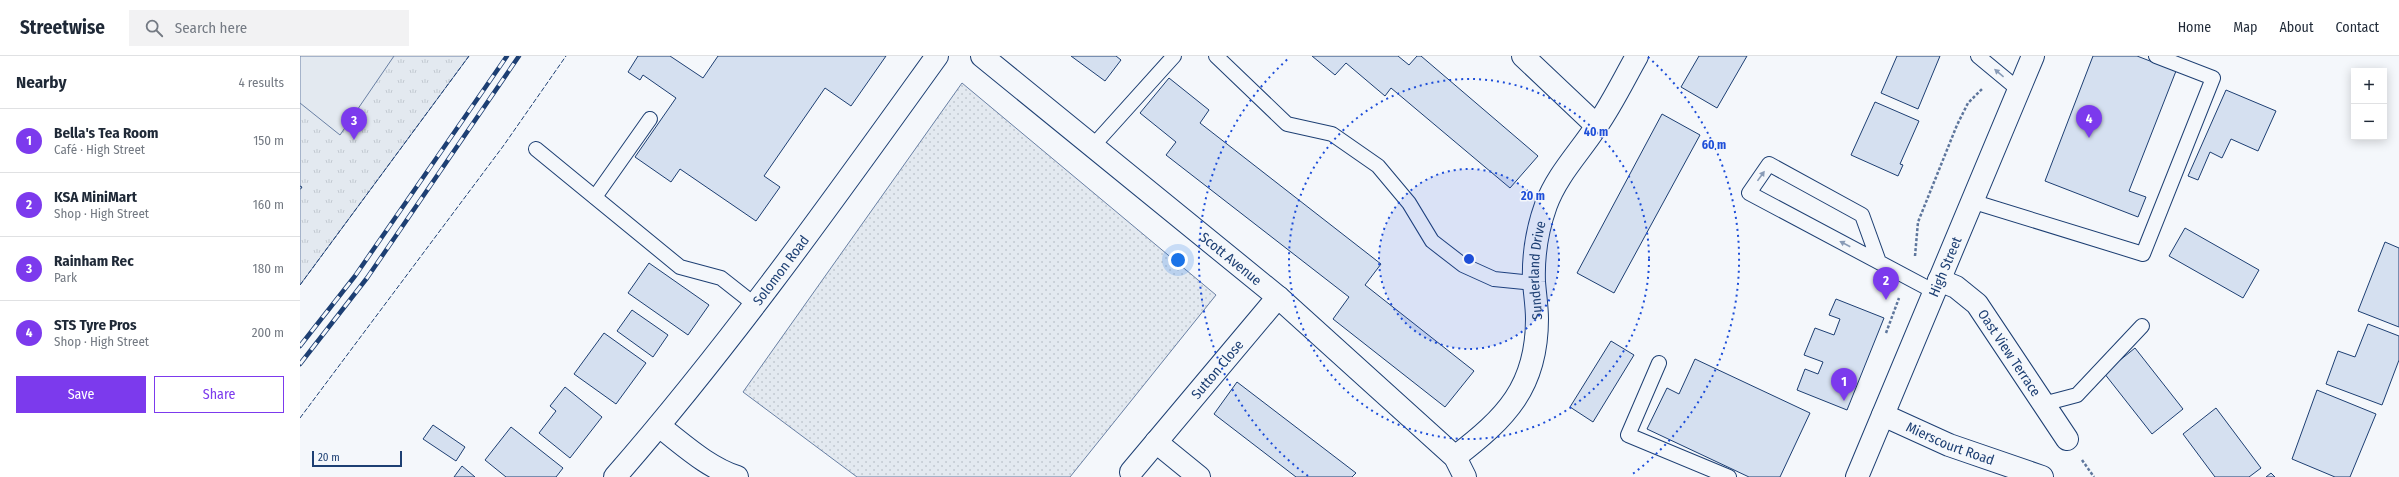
<!DOCTYPE html>
<html lang="en">
<head>
<meta charset="utf-8">
<style>
	body { margin:0; font-family:"Fira Sans Condensed",sans-serif; background:#f2f2f3; color:#1f2937 }
	.controls { position:absolute; right:12px; top:12px; display:grid; overflow:hidden; border-radius:0px; box-shadow:0 2px 10px #0003 }
	.controls button { width:36px; height:36px; display:grid; place-items:center; padding:0; border:0; border-bottom:1px solid #e0e1e3; background:#fff; color:#1f2937; font:20px sans-serif }
	.scale { position:absolute; left:12px; bottom:10px; width:90px; box-sizing:border-box; padding-left:4px; border:2px solid #1d3f73; border-top:0; font-size:11px; line-height:14px; white-space:nowrap; color:#1d3f73; -webkit-text-stroke:3px #f4f7fb; paint-order:stroke }
	.you { position:absolute; left:878px; top:204px; width:14px; height:14px; margin:-10px; border:3px solid #fff; border-radius:50%; background:#1a73e8; box-shadow:0 0 0 6px #1a73e833 }
	.badge { display:grid; place-items:center; width:26px; height:26px; border-radius:50%; background:#7c3aed; color:#fff; font-size:13px; font-weight:700 }
	.pin { position:absolute; translate:-50% -33px; filter:drop-shadow(0 1px 2px #0008) }
	.pin::after { content:''; position:absolute; top:21px; width:14px; height:12px; background:inherit; clip-path:polygon(0 0,100% 0,50% 100%) }
	.list { margin:0; padding:0; list-style:none }
	h2 { display:flex; justify-content:space-between; align-items:center; height:52px; margin:0; padding:0 16px; font-size:17px }
	h2 small { font-size:13px; font-weight:400; color:#747a83 }
	.list li { display:grid; grid-template-columns:26px 1fr auto; gap:12px; align-items:center; box-sizing:border-box; height:64px; padding:0 16px; border-top:1px solid #e0e1e3 }
	.list b { display:block; font-size:15px; white-space:nowrap }
	.list p { margin:0; font-size:13px; white-space:nowrap; color:#747a83 }
	.list em { font-size:13px; font-style:normal; color:#747a83 }
	.actions { display:flex; gap:8px; padding:12px 16px }
	.actions a { flex:1; padding:9px 0; border:1px solid #7c3aed; border-radius:0px; text-align:center; font-size:14px; color:#7c3aed }
	.actions .main { background:#7c3aed; color:#fff }
	.icon { flex:none; width:22px; height:22px; fill:none; stroke:currentColor; stroke-width:2; stroke-linecap:round; stroke-linejoin:round }
	.map { position:relative; flex:none; width:2099px; height:421px; overflow:hidden }
	header { display:flex; align-items:center; gap:24px; box-sizing:border-box; height:56px; padding:0 20px; background:#fff; border-bottom:1px solid #e0e1e3 }
	header strong { font-size:19px }
	nav { display:flex; gap:22px; margin-inline-start:auto; font-size:14px }
	.search { width:280px; height:36px; background:#f2f2f3; display:flex; align-items:center; gap:10px; box-sizing:border-box; padding:0 14px; border-radius:0px; color:#747a83; font-size:15px }
	main { display:flex }
	aside { flex:1; background:#fff }
	.map>svg:first-child { display:block }
</style>
</head>
<body>
<header>
<strong>Streetwise</strong>
<div class="search"><svg class="icon" aria-label="search" viewBox="0 0 24 24"><circle cx="10" cy="10" r="6"/><path d="M15 15l6 6"/></svg>Search here</div>
<nav><a>Home</a><a>Map</a><a>About</a><a>Contact</a></nav>
</header>
<main>
<aside>
<h2>Nearby<small>4 results</small></h2>
<ul class="list">
<li><span class="badge">1</span><div><b>Bella's Tea Room</b><p>Café · High Street</p></div><em>150 m</em></li>
<li><span class="badge">2</span><div><b>KSA MiniMart</b><p>Shop · High Street</p></div><em>160 m</em></li>
<li><span class="badge">3</span><div><b>Rainham Rec</b><p>Park</p></div><em>180 m</em></li>
<li><span class="badge">4</span><div><b>STS Tyre Pros</b><p>Shop · High Street</p></div><em>200 m</em></li>
</ul>
<div class="actions"><a class="main">Save</a><a>Share</a></div>
</aside>
<div class="map">
<svg width="2099" height="421" viewBox="0 0 2099 421">
	<defs>
		<pattern id="grass-dots" width="8" height="8" patternUnits="userSpaceOnUse"><rect width="8" height="8" fill="#e3e9f0"/><path d="M2 2h.1M6 6h.1" fill="none" stroke="#c2c9d1" stroke-width="1.8" stroke-linecap="round"/></pattern>
		<pattern id="park-tufts" width="24" height="20" patternUnits="userSpaceOnUse"><rect width="24" height="20" fill="#e3e9f0"/><path d="M3 7l-1-3M5 7V3M7 7l1-3M15 17l-1-3M17 17v-4M19 17l1-3" fill="none" stroke="#c2c9d1"/></pattern>
	</defs>
	<rect width="100%" height="100%" fill="#f4f7fb"/>
	<path fill="url(#grass-dots)" stroke="#687fa3" d="M662,27L916,239L770,421H557L443,336Z"/>
	<path fill="url(#park-tufts)" stroke="#687fa3" d="M0,0H169L0,229Z"/>
	<path fill="#e3e9f0" stroke="#687fa3" d="M0,0H94L40,79L0,47Z"/>
	<g fill="#d5e0f0" stroke="#1d3f73">
		<path d="M338,0H370L403,22L418,0H586L551,50L525,32L464,120L480,131L456,165L380,113L371,126L335,101L376,42L343,19L340,24L328,16Z"/>
		<path d="M771,0H816L821,4L805,25Z"/>
		<path d="M1012,0H1098L1109,9L1117,0H1121L1238,100L1210,132L1091,32L1085,40L1046,7L1035,19Z"/>
		<path d="M1399,0H1447L1417,52L1381,31Z"/>
		<path d="M1597,0H1640L1618,53L1581,37Z"/>
		<path d="M1793,0H1837L1876,15L1829,135L1846,141L1838,161L1745,125Z"/>
		<path d="M869,22L909,54L900,67L1081,208L1065,229L1174,315L1145,351L1033,263L1049,241L866,99L876,86L840,57Z"/>
		<path d="M1926,34L1976,55L1958,95L1931,83L1922,102L1910,96L1898,124L1888,120Z"/>
		<path d="M1575,46L1619,65L1600,108L1603,109L1598,120L1551,99Z"/>
		<path d="M1362,58L1400,79L1314,237L1277,217Z"/>
		<path d="M1885,172L1959,214L1943,242L1869,200Z"/>
		<path d="M2085,186L2099,192V271L2058,255Z"/>
		<path d="M349,207L409,249L388,279L328,237Z"/>
		<path d="M1536,243L1584,262L1547,354L1497,334L1505,313L1518,318L1523,306L1504,299L1515,272L1534,279L1540,263L1529,259Z"/>
		<path d="M332,254L368,279L353,301L317,275Z"/>
		<path d="M2068,268L2099,280V304L2082,349L2026,328L2038,295L2055,301Z"/>
		<path d="M304,277L346,307L316,348L274,318Z"/>
		<path d="M1311,285L1334,299L1293,366L1270,351Z"/>
		<path d="M1835,292L1883,353L1852,378L1804,317Z"/>
		<path d="M1395,303L1510,357L1480,421H1449L1347,373L1367,332L1379,338Z"/>
		<path d="M937,326L1056,417L1052,421H996L914,358Z"/>
		<path d="M265,331L302,361L270,402L239,377L256,355L250,350Z"/>
		<path d="M2017,334L2076,358L2050,421H2035L1992,403Z"/>
		<path d="M1916,352L1961,412L1949,421H1915L1883,378Z"/>
		<path d="M133,369L165,391L156,405L123,383Z"/>
		<path d="M211,371L263,412L256,421H206L185,404Z"/>
		<path d="M162,410L175,421H154Z"/>
		<path d="M1971,417L1975,421H1966Z"/>
	</g>
	<g fill="none" stroke-linecap="round" stroke-linejoin="round">
		<defs>
			<g id="lane">
				<path d="M916,0L987,68L1032,78L1078,110L1109,147L1132,185L1163,209L1194,223L1234,227"/>
				<path d="M1678,0L1719,34"/>
				<path d="M792,91L874,0"/>
				<path d="M236,93L380,211L421,222L454,248"/>
				<path d="M295,141L350,63"/>
				<path d="M1671,145L1843,198L1913,22L1856,0"/>
				<path d="M1579,206L1562,159L1469,108L1449,137L1635,236"/>
				<path d="M1359,307L1328,379L1429,421"/>
				<path d="M1743,348L1777,339L1842,270"/>
			</g>
			<g id="street">
				<path id="s1" d="M682,0L978,241L1155,401L1165,421"/>
				<path d="M1223,0L1297,70"/>
				<path id="s2" d="M1639,224L1656,231L1677,248L1767,383"/>
				<path d="M359,370C384,389 407,411 437,421"/>
				<path d="M856,386L899,421"/>
				<path id="s3" d="M1155,401C1206,362 1237,331 1237,263C1237,251 1235,239 1234,226C1233,200 1237,174 1246,149C1257,119 1279,97 1296,71C1312,48 1324,23 1337,0"/>
				<path id="s4" d="M831,416L978,241"/>
				<path id="s5" d="M315,421C431,288 534,143 637,0"/>
			</g>
			<g id="secondary">
				<path id="s6" d="M1583,359L1649,389L1742,421"/>
			</g>
			<g id="primary">
				<path id="s7" d="M1557,421L1733,0"/>
			</g>
		</defs>
		<use href="#lane" stroke="#1d3f73" stroke-width="16"/>
		<use href="#street" stroke="#1d3f73" stroke-width="24"/>
		<use href="#secondary" stroke="#1d3f73" stroke-width="24"/>
		<use href="#primary" stroke="#1d3f73" stroke-width="24"/>
		<g stroke="#5e769c" stroke-width="2.5" stroke-dasharray="3 2" stroke-linecap="butt">
			<path d="M1615,200L1618,166L1657,69L1668,47L1682,33"/>
			<path d="M1586,277L1599,242"/>
			<path d="M1782,404L1794,421"/>
		</g>
		<use href="#lane" stroke="#f4f7fb" stroke-width="14"/>
		<use href="#street" stroke="#f4f7fb" stroke-width="22"/>
		<use href="#secondary" stroke="#f4f7fb" stroke-width="22"/>
		<use href="#primary" stroke="#f4f7fb" stroke-width="22"/>
		<defs>
			<g id="rail">
				<path d="M0,290L55,220L207,0"/>
				<path d="M0,308L67,222L219,0"/>
			</g>
		</defs>
		<use href="#rail" stroke="#1d3f73" stroke-width="4.5"/>
		<use href="#rail" stroke="#f4f7fb" stroke-width="3" stroke-dasharray="9" stroke-linecap="butt"/>
		<g stroke="#1d3f73" stroke-width="1" stroke-dasharray="5 2" stroke-linecap="butt">
			<path d="M0,130L2,131L0,134"/>
			<path d="M0,229L169,0"/>
			<path d="M0,362L204,89L266,0"/>
		</g>
	</g>
	<defs><path id="oneway-solid" d="M-6-.8H1V-3.2L6.5 0L1 3.2V.8H-6Z"/></defs>
	<g fill="#889bb7">
		<use href="#oneway-solid" transform="translate(1699 17) rotate(-140)"/>
		<use href="#oneway-solid" transform="translate(1461 120) rotate(-54)"/>
		<use href="#oneway-solid" transform="translate(1545 188) rotate(-152)"/>
	</g>
	<circle cx="1169" cy="203" r="90" fill="#1d4ed8" fill-opacity=".12"/>
	<g fill="none" stroke="#1d4ed8" stroke-width="2" stroke-dasharray="2 4">
		<circle cx="1169" cy="203" r="90"/>
		<circle cx="1169" cy="203" r="180"/>
		<path d="M1008 420A270 270 0 0 1 990 1M1348 1A270 270 0 0 1 1330 420"/>
	</g>
	<g text-anchor="middle" dominant-baseline="central" stroke-width="3" stroke-linejoin="round" paint-order="stroke">
		<g font-size="14" fill="#1d3f73" stroke="#f4f7fb">
			<text stroke="none"><textPath href="#s1" startOffset="321">Scott Avenue</textPath></text>
			<text stroke="none"><textPath href="#s7" startOffset="228">High Street</textPath></text>
			<text stroke="none"><textPath href="#s5" startOffset="265">Solomon Road</textPath></text>
			<text stroke="none"><textPath href="#s3" startOffset="217">Sunderland Drive</textPath></text>
			<text stroke="none"><textPath href="#s2" startOffset="104">Oast View Terrace</textPath></text>
			<text stroke="none"><textPath href="#s4" startOffset="134">Sutton Close</textPath></text>
			<text stroke="none"><textPath href="#s6" startOffset="73">Mierscourt Road</textPath></text>
		</g>
	</g>
	<circle cx="1169" cy="203" r="6" fill="#1d4ed8" stroke="#f4f7fb" stroke-width="2"/>
	<g font-size="12" text-anchor="middle" font-weight="bold" fill="#1d4ed8" stroke="#f4f7fb" stroke-width="3" stroke-linejoin="round" paint-order="stroke">
		<text x="1296" y="80">40 m</text>
		<text x="1414" y="93">60 m</text>
		<text x="1233" y="144">20 m</text>
	</g>
</svg>
<div class="controls">
<button>+</button>
<button>−</button>
</div>
<div class="scale">20 m</div>
<div class="you"></div>
<div class="pin badge" style="left:1544px;top:345px">1</div>
<div class="pin badge" style="left:1586px;top:244px">2</div>
<div class="pin badge" style="left:54px;top:84px">3</div>
<div class="pin badge" style="left:1789px;top:82px">4</div>
</div>
</main>
</body>
</html>
